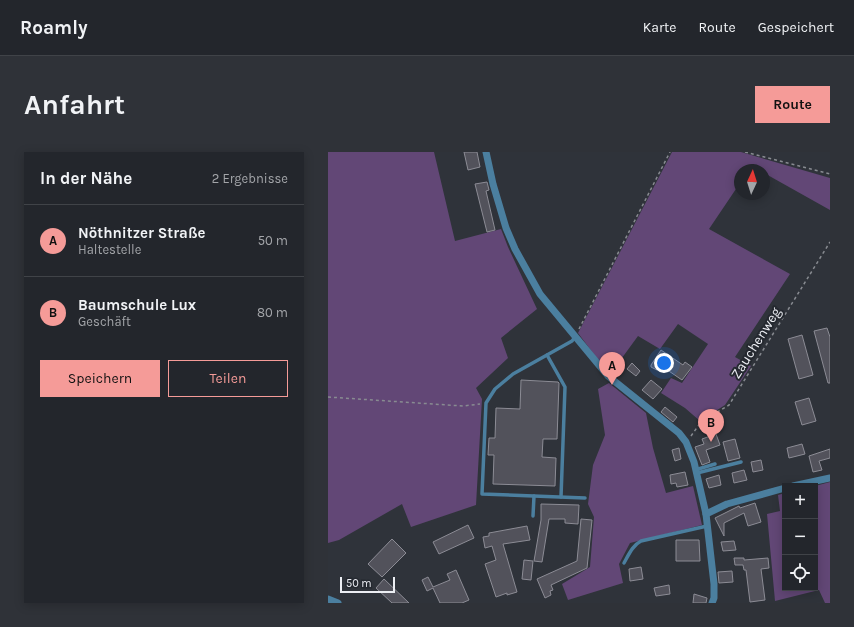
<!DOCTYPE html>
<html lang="de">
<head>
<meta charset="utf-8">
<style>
	body { margin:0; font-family:Karla,sans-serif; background:#2f3238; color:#f1f3f6 }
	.controls { position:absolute; right:12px; bottom:12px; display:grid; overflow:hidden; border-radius:0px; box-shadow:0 2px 10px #0003 }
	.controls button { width:36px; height:36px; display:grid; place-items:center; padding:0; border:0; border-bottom:1px solid #404348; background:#23262c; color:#f1f3f6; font:20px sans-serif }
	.compass { position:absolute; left:406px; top:12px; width:36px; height:36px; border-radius:50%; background:#23262c; box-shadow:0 2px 10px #0003; rotate:4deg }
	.scale { position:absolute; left:12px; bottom:10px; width:55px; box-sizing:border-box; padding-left:4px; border:2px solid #eceef3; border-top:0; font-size:11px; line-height:14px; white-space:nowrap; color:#eceef3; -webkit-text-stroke:3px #252930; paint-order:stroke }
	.you { position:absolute; left:336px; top:211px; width:14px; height:14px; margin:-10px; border:3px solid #fff; border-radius:50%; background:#1a73e8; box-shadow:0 0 0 6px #1a73e833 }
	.badge { display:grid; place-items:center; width:26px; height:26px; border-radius:50%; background:#f59b98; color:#111; font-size:13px; font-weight:700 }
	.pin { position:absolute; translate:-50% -33px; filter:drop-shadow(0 1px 2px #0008) }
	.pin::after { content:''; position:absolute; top:21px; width:14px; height:12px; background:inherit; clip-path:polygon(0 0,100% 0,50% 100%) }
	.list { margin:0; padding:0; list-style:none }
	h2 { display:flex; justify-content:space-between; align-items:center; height:52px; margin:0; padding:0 16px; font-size:17px }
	h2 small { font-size:13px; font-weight:400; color:#a3a5a9 }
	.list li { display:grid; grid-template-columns:26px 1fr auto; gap:12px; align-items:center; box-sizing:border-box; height:72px; padding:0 16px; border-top:1px solid #404348 }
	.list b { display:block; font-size:15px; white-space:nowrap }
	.list p { margin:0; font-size:13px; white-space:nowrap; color:#a3a5a9 }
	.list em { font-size:13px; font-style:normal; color:#a3a5a9 }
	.actions { display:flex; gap:8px; padding:12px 16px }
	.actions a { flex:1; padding:9px 0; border:1px solid #f59b98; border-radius:0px; text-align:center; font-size:14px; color:#f59b98 }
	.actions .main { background:#f59b98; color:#111 }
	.icon { flex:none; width:22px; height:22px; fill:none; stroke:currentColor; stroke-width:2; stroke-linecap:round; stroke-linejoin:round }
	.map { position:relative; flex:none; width:502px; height:451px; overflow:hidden; border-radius:0px }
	header { display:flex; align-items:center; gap:24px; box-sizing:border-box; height:56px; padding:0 20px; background:#23262c; border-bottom:1px solid #404348 }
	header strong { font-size:19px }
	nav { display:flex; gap:22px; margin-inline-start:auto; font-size:14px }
	.intro { display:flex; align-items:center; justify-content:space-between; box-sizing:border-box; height:96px; padding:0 24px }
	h1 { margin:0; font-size:28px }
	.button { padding:10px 18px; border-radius:0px; background:#f59b98; color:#111; font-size:14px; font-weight:700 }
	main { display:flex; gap:24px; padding:0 24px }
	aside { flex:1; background:#23262c; border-radius:0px; box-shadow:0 2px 10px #0003 }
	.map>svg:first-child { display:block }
</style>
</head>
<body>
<header>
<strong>Roamly</strong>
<nav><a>Karte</a><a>Route</a><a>Gespeichert</a></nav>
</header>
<div class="intro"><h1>Anfahrt</h1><a class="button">Route</a></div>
<main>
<aside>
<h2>In der Nähe<small>2 Ergebnisse</small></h2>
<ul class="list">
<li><span class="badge">A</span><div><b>Nöthnitzer Straße</b><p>Haltestelle</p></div><em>50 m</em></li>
<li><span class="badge">B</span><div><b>Baumschule Lux</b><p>Geschäft</p></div><em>80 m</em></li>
</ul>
<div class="actions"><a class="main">Speichern</a><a>Teilen</a></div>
</aside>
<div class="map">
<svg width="502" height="451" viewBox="0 0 502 451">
	<rect width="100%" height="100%" fill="#2f333a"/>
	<g fill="#624776">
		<path d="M0,0H106L127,89L173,77L180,95L209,157L173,186L180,206L148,236L154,247L148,353L83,375L74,352L11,388L0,391Z"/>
		<path d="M344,0H413L502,26V58L436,21V18H431L423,14L420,18H412V31L381,77L462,122L407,205L423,214L397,253L372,269L357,256L333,241L343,226L354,231L380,192L350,172L332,197L310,184L283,221L274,213L250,181Z"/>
		<path d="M281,231L318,261L325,296L338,341L365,334L374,373L302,391L291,412L295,431L240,448L234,432L262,415L266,365L260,352L265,313L277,283L270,237Z"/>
		<path d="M502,330V451H497L491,438L447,449L439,362L452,359L450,343L457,341V436H487V334Z"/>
	</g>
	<g fill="#52525b" stroke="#8c8c95">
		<path d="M136,0H149L152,15L140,18Z"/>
		<path d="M159,30L161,38L158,39L167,78L159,80L147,32Z"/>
		<path d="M499,176L502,185V231H500L486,179Z"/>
		<path d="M474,183L485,223L471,227L460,187Z"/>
		<path d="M333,198L355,213L357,210L364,215L354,228L332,213L329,218L323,215V213Z"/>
		<path d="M304,211L312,219L308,224L299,217Z"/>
		<path d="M193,228L230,230L231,231L229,287H215L214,305L228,306L227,334L165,332L166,303H160L161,286H167L168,256L192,257Z"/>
		<path d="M323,228L334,237L325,247L314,238Z"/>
		<path d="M481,246L488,269L474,273L467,250Z"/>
		<path d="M337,255L349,265L345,270L333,260Z"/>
		<path d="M388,282L392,293L378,298L382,310L374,313L367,295L376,292L374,287Z"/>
		<path d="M407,287L412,306L400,309L395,290Z"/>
		<path d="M474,292L477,302L461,306L459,296Z"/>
		<path d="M351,296L353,307L347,309L344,298Z"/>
		<path d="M502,297V306L491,309L494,318L485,320L481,304Z"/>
		<path d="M433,308L435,318L425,320L423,310Z"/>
		<path d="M416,318L419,328L406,331L404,321Z"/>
		<path d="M357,320L360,333L349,335L348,331L343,332L342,323Z"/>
		<path d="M391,323L393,333L381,336L378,327Z"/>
		<path d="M427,351L433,370L420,374L416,361L396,371V384L387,366L411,354L412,356Z"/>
		<path d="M213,352L251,353L250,372L237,371V367H221L214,410L206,409L213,368Z"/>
		<path d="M253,367L264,368L259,416L223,433L225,438L222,439L223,443L217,446L209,427L249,409Z"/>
		<path d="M140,373L146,386L111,402L105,390Z"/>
		<path d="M199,374L202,388L175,392L189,440L179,443V441L168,445L157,412L168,408L164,394L157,396L155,385L161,384V381Z"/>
		<path d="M64,387L78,401L54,425L40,412Z"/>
		<path d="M348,388H371L372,409H348Z"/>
		<path d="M406,389L408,398L395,399L393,390Z"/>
		<path d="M406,406H416V408L440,406L441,416L433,417L437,448L422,450L418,418H416L415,413H407Z"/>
		<path d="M196,408L205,409L203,428L194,427Z"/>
		<path d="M313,415L315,427L302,429L301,417Z"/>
		<path d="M128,418L141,448L134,451H112L105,436L99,439L94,428L100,425L105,435L122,428L119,422Z"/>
		<path d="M404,419L405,430L391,431L390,420Z"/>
		<path d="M56,427L81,451H64L48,436Z"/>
		<path d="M341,433L342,442L328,444L326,436Z"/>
		<path d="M366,442L379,446L378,451H365Z"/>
	</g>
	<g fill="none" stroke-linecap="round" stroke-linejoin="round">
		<g stroke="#888b91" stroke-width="1.5" stroke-dasharray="3 3" stroke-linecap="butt">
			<path d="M417,0L502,22"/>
			<path d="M251,177L342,0"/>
			<path d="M0,245L135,254L152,252"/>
			<path d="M363,284L373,270L401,253L502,90"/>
		</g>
		<g stroke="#4b7f9f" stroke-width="3.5">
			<path d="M247,185L244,189L185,222L167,237L158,251L154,342L257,346"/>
			<path d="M219,203L237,235L233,345"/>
			<path d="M367,318L387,312"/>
			<path d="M369,321L413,310"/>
			<path d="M205,364L206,344"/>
			<path d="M296,411C301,402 305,393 313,389L379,374"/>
		</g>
		<g stroke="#4b7f9f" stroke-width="7">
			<path d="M158,0L165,32L178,76L187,97L212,142L280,224L351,281L358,290L366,310L378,362L386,432V446L384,451"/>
			<path d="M465,334L502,326"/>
			<path d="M378,362L399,352L457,336"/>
			<path d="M0,447L10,451"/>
		</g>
	</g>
	<g text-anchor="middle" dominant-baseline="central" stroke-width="4" stroke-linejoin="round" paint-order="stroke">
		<g font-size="14" fill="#eceef3" stroke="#252930">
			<text transform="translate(428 191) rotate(-58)">Zauchenweg</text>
		</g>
	</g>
</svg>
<div class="controls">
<button>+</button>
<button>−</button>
<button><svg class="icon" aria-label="locate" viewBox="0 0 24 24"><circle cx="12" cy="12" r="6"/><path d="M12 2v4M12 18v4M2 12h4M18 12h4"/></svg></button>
</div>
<svg class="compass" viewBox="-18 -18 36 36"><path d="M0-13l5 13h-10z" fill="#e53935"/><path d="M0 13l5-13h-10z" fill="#a3a5a9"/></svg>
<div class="scale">50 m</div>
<div class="you"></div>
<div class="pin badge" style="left:284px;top:233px">A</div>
<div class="pin badge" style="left:383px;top:290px">B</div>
</div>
</main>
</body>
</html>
